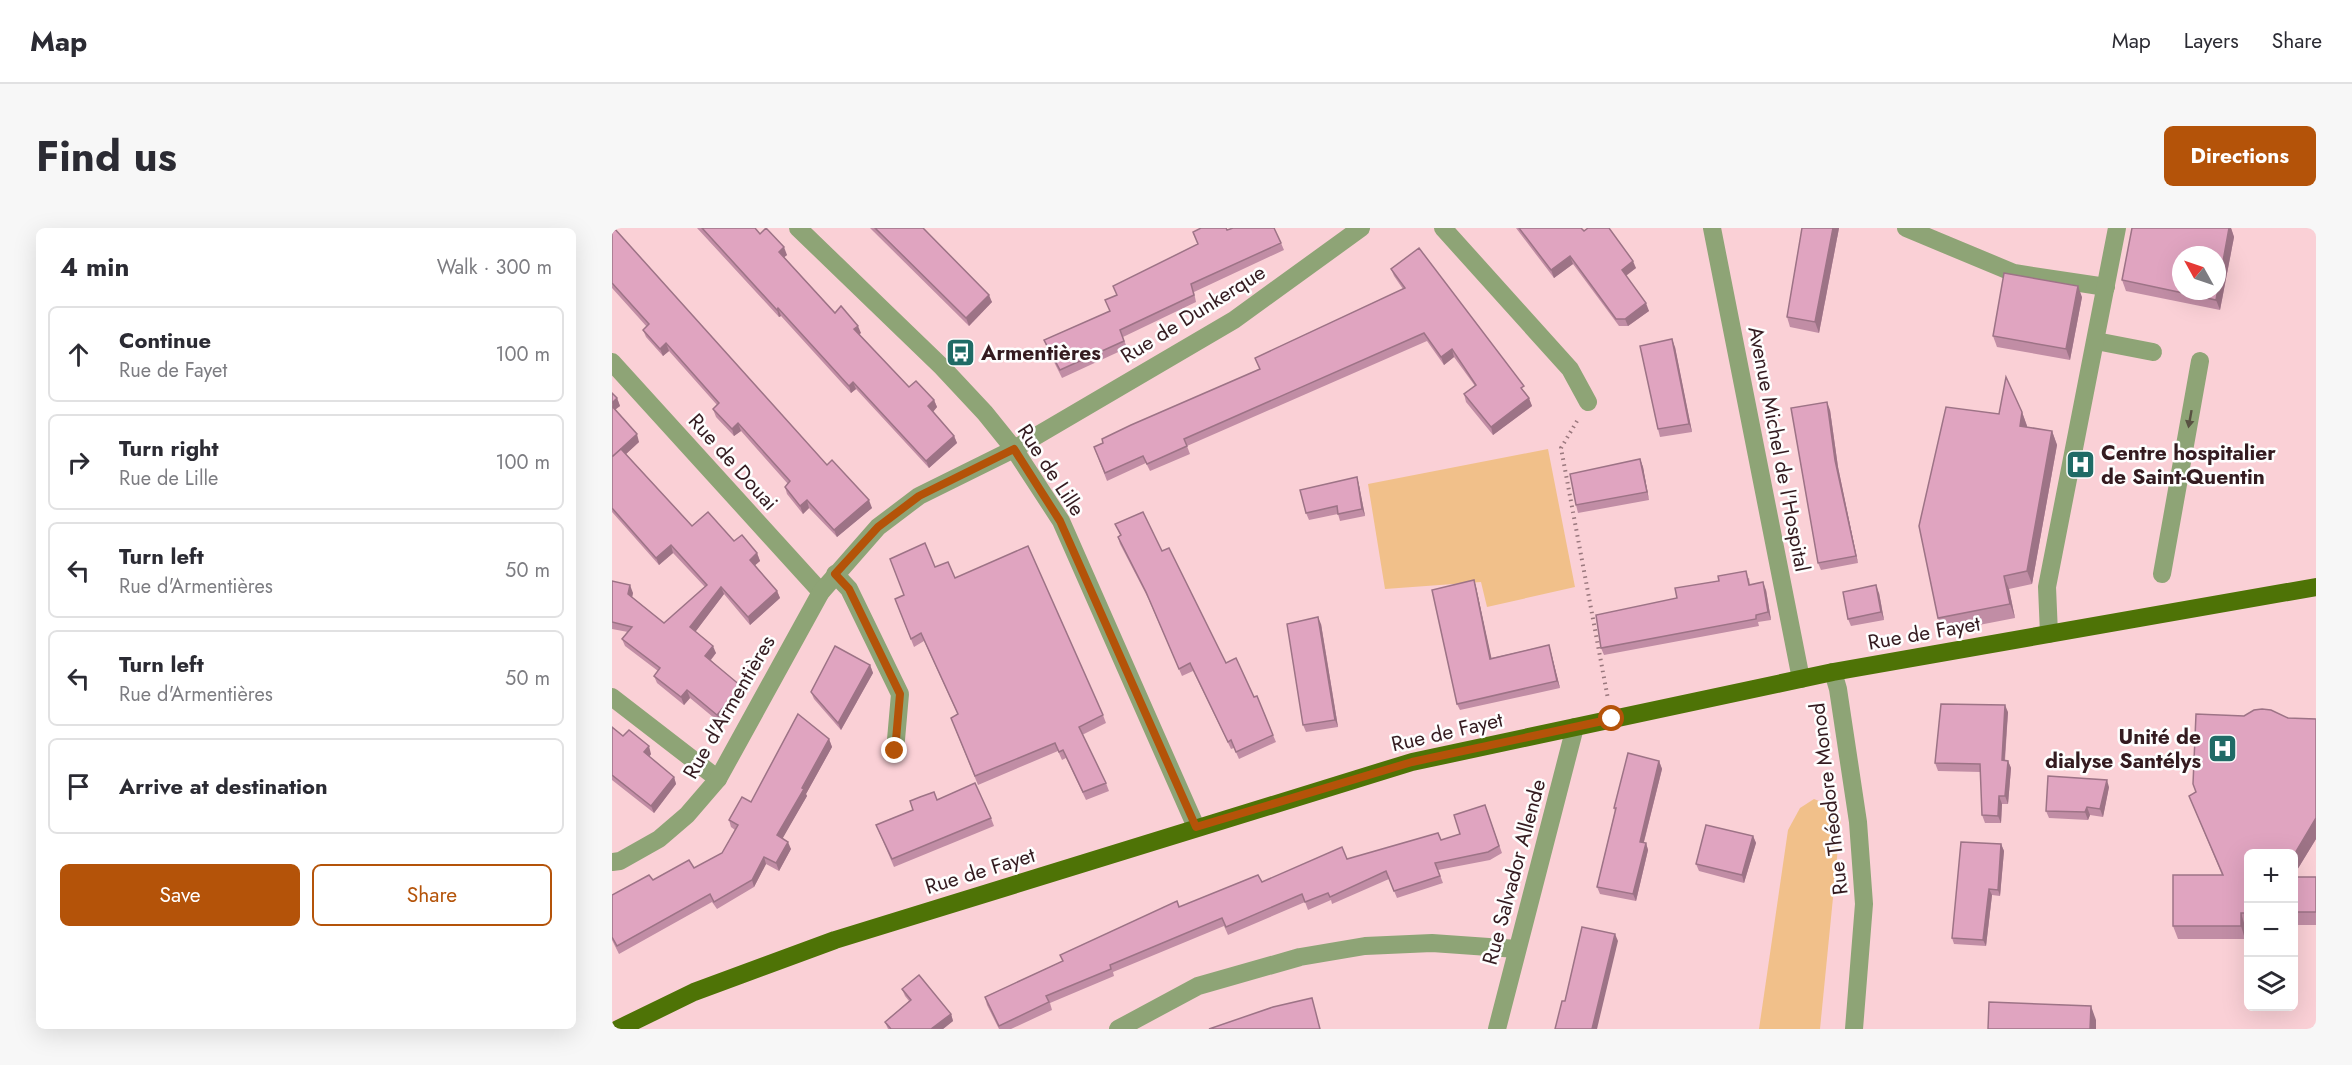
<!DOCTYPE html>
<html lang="en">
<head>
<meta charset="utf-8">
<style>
	body { margin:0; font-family:Jost,sans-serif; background:#f7f7f7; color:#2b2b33 }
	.controls { position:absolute; right:18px; bottom:18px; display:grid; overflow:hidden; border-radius:9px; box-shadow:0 6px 24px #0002 }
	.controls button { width:54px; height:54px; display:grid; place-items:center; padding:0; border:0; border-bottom:2px solid #e1e1e2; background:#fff; color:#2b2b33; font:30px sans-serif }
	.compass { position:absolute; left:1560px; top:18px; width:54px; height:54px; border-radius:50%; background:#fff; box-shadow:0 6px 24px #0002; rotate:310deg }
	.stop { position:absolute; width:18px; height:18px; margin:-14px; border:4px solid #b45309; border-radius:50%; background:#fff }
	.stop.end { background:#b45309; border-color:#fff; box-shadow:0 2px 6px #0008 }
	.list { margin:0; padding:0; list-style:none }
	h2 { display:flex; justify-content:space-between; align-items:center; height:78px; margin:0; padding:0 24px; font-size:26px }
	h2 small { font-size:20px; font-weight:400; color:#7c7c81 }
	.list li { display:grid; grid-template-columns:39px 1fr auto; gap:18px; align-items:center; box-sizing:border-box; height:96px; margin:0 12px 12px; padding:0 12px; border:2px solid #e1e1e2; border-radius:9px }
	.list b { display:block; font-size:22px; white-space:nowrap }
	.list p { margin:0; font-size:20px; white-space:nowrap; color:#7c7c81 }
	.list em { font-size:20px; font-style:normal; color:#7c7c81 }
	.actions { display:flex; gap:12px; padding:18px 24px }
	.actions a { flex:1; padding:14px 0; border:2px solid #b45309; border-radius:9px; text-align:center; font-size:21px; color:#b45309 }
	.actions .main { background:#b45309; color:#fff }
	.icon { flex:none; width:33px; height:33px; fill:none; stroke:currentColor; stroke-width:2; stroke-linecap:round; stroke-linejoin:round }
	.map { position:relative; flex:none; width:1704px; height:801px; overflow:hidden; border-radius:9px }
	header { display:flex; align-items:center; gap:36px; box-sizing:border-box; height:84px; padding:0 30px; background:#fff; border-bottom:2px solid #e1e1e2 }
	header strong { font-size:28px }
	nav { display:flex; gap:33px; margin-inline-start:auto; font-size:21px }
	.intro { display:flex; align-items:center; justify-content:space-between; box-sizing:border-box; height:144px; padding:0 36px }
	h1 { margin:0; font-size:42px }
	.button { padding:15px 27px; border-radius:9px; background:#b45309; color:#fff; font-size:21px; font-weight:700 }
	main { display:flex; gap:36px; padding:0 36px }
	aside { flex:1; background:#fff; border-radius:9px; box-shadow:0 6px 24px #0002 }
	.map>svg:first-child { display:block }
</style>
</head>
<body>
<header>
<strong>Map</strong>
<nav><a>Map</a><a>Layers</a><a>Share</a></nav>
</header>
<div class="intro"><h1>Find us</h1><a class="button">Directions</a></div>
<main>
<aside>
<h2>4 min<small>Walk · 300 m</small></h2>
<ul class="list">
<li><svg class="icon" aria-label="ahead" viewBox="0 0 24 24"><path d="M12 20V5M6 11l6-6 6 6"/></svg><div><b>Continue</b><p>Rue de Fayet</p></div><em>100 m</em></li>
<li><svg class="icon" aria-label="right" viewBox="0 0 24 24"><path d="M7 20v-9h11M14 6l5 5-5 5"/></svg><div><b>Turn right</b><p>Rue de Lille</p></div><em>100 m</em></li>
<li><svg class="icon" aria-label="left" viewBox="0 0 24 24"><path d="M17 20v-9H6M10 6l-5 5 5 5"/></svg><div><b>Turn left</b><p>Rue d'Armentières</p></div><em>50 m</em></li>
<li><svg class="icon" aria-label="left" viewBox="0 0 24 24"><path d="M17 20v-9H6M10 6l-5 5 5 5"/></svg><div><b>Turn left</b><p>Rue d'Armentières</p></div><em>50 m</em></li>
<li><svg class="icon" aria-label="arrive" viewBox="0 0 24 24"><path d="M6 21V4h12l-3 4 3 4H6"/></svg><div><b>Arrive at destination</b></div></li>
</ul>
<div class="actions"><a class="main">Save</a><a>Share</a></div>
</aside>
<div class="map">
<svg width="1704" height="801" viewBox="0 0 1704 801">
	<rect width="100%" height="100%" fill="#fad0d6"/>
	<g fill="#f1c08a">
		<path d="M936,221L963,359L875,379L869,354L773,361L756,256Z"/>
		<path d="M1202,571L1217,577L1229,589L1208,801H1147L1176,602L1188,580Z"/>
	</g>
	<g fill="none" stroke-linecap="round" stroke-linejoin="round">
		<path stroke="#99777d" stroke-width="4" stroke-dasharray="1.5 4.5" stroke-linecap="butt" d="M965,193L949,220L996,471"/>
		<g stroke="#8ea476" stroke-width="18">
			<path d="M186,0L330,139L373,185L402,221L449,293L584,599"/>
			<path d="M831,0L958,141L976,174"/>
			<path d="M1100,0L1189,451"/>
			<path d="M1294,0L1402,45L1494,59"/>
			<path d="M1484,113L1541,124"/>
			<path d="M0,134L209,364"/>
			<path d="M223,346L237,361L288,466L283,523"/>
			<path d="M1550,346L1588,133"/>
			<path d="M1437,406L1435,359L1505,0"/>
			<path d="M1221,444L1226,461L1246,594L1252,676L1242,801"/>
			<path d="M0,469L106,551"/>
			<path d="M0,634L8,633L47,611L75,587L106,551L209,364L266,299L307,268L402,221L622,92L749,0"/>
			<path d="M506,801L586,758L688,729L753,718L820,715L905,721"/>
			<path d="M885,801L963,499"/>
		</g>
		<path stroke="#4e7306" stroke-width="18" d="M6,801L82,764L223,712L800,534L1221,444L1704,359"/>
	</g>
	<g fill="#c18da5">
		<path d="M0,0L215,237L260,280L225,309L197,280L191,286L175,266L173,259L176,256L129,203L122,208L104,189L101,181L105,177L57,123L51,128L34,109L31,102L35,99L0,60Z"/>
		<path d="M85,0H143L148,6L175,27L172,29L223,85L249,105L247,106L297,159L322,172L325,179L321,184L342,208L345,215L317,240L244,161L239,165L169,88L167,89Z"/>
		<path d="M258,0H311L380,74L357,98Z"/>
		<path d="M904,0H969L972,3L1024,40L1014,48L1037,83L1016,98H1007L961,36L942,50Z"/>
		<path d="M1190,0H1227L1207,105L1178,99L1175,89Z"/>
		<path d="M1520,0H1619L1622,9L1608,82L1514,63L1510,52Z"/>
		<path d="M615,2L669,15L672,22L582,64L584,74L511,109L515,120L450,150L435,120L432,112L498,83L505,67Z"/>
		<path d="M779,41L914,165L920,178L881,207L854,174L852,166L863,158L842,129L832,137L815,113L575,218L578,226L538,243L534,235L495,253L482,219L648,142L643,130L791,61L782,48Z"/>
		<path d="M1470,69L1458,132L1385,119L1381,108Z"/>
		<path d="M1063,119L1080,204L1048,209L1046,201Z"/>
		<path d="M0,165L5,170L8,178L3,182L27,214L14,226L80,298L122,313L145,325L148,333L143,337L165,363L168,370L138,397L112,366L83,404L104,425L99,432L131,465L107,494L78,470L72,477L45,455L42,448L46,443L13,418L10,411L16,404L0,401V353L21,365L20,369L52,395L93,359L61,325L47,337L0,284Z"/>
		<path d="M1218,182L1226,239L1246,335L1209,342L1206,335Z"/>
		<path d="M1410,184L1415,198V199L1440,203L1445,217L1420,356L1397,361L1403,390L1331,404L1326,390L1387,186Z"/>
		<path d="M1028,231L1031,239L1037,272L966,285L964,277Z"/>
		<path d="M745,249L747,257L753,288L728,293L726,286L697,292L694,285Z"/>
		<path d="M503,296L550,323L614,435L661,507L664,514L627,531L622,520L619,521L581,443L570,448L537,372L508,316L506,309L508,307Z"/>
		<path d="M323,339L343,350L491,487L494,495L470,507L494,555L497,563L474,572L454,530L450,532L446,523L366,557L342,498L346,487L312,413L302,419L283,371L292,367Z"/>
		<path d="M1137,350L1138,357L1154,362L1159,392L1146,394L1147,398L992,427L989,420Z"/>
		<path d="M862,352L864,359L879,430L937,417L948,460L848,482L845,476Z"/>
		<path d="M1267,365L1272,392L1239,398L1236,391Z"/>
		<path d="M709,396L726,499L694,504L691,497Z"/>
		<path d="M258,437L261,445L229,502L202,471L199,464Z"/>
		<path d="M1396,484L1393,533H1396L1399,540L1396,576H1390L1389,595H1373L1370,587L1369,544L1326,543L1323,535Z"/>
		<path d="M1632,488L1704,491V611L1682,647V626H1636V698H1633V711H1566L1561,698L1610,647L1577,568L1584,564Z"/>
		<path d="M0,499L11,508L39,526L37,529L62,549L64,556L42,585L0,552Z"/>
		<path d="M217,511L220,519L194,566L195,568L170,610L179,621L167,643L154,636L142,659L105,681L100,674L7,726L0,712V667L41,652L82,640L110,625L123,602L119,599L117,592Z"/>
		<path d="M1047,533L1050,541L1032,614L1034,615L1036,622L1024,673L988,666L985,659L1003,583L1002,580Z"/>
		<path d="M1497,559L1491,589L1478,587L1476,592L1437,590L1434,583Z"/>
		<path d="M325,572L379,590L382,598L282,639L264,597Z"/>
		<path d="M873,577L890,625L878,632L826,642L831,655L785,670L777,651L720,676L719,672L696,682L693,674L616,707L612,698L501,744L502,748L438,775L440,782L399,801H387L375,777L373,769L567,679L650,654L735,631L829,612L848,606Z"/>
		<path d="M1141,608L1144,615L1132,655L1087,643L1084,636Z"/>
		<path d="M1389,616L1392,623L1388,668L1380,667L1374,718L1342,716L1340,710Z"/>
		<rect x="1682" y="649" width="22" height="48"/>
		<path d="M290,761L339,786L341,793L331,801H276L273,794L297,773L293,768Z"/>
	</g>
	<g fill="#9d7386">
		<path d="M1221,0H1227L1207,105L1203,94Z"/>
		<path d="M1617,0H1619L1622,9L1608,82L1604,72Z"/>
		<path d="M172,19L175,27L170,31L167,24Z"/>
		<path d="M958,28L961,36L942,50L939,42Z"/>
		<path d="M1021,33L1024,40L1012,49L1010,42Z"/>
		<path d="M1466,58L1470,69L1458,132L1454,121Z"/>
		<path d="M377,67L380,74L357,98L354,90Z"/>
		<path d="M1034,75L1037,83L1016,98L1013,91Z"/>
		<path d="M166,80L169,88L167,89L165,82Z"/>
		<path d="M246,98L249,105L245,108L242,101Z"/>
		<path d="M1060,111L1063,119L1080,204L1077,196Z"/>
		<path d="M54,115L57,123L51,128L48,121Z"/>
		<path d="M840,121L842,129L832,137L829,129Z"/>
		<path d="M241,154L244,161L239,165L237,158Z"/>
		<path d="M5,170L8,178L1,183L0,175Z"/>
		<path d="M917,170L920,178L881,207L879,199Z"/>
		<path d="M322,172L325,179L319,186L316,178Z"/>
		<path d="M1215,174L1218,182L1226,239L1246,335L1244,328L1223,232Z"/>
		<path d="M1410,184L1415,198L1413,212L1408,198Z"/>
		<path d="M126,195L129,203L122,208L120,201Z"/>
		<path d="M1440,203L1445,217L1420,356L1415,343Z"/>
		<path d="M25,206L27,214L0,239V229Z"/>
		<path d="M342,208L345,215L317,240L314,233Z"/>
		<path d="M1028,231L1031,239L1037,272L1035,264Z"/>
		<path d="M745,249L747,257L753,288L750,281Z"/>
		<path d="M195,272L197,280L191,286L188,278Z"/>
		<path d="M257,272L260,280L225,309L222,302Z"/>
		<path d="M59,317L61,325L47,337L44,330Z"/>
		<path d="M145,325L148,333L141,339L138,332Z"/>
		<path d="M1392,348L1397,361L1403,390L1398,376Z"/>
		<path d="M862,352L864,359L881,437L878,431Z"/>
		<path d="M1151,354L1154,362L1159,392L1156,384Z"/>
		<path d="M18,357L21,365L19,374L16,366Z"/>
		<path d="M1264,357L1267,365L1272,392L1269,384Z"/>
		<path d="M109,359L112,366L81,407L78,399Z"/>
		<path d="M165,363L168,370L138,397L136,389Z"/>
		<path d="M706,389L709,396L726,499L723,492Z"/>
		<path d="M937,417L939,424L948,460L945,453Z"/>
		<path d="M101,418L104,425L96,435L93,428Z"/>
		<path d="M258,437L261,445L229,502L226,495Z"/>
		<path d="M129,458L131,465L107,494L105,487Z"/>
		<path d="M75,462L78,470L72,477L69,469Z"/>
		<path d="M1393,477L1396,484L1392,540L1390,532Z"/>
		<path d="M217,511L220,519L194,566L195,568L168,615L165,607Z"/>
		<path d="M37,518L39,526L35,532L32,524Z"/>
		<path d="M1047,533L1050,541L1030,621L1028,614Z"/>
		<path d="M1396,533L1399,540L1396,576L1393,568Z"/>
		<path d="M62,549L64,556L42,585L39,578Z"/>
		<path d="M1495,552L1497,559L1491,589L1488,581Z"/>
		<path d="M1387,568L1390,576L1389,595L1386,588Z"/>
		<path d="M1475,579L1478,587L1476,592L1473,584Z"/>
		<path d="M1704,590V611L1682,647V627Z"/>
		<path d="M1141,608L1144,615L1132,655L1130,647Z"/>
		<path d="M176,614L179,621L167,643L164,635Z"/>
		<path d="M1034,615L1036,622L1024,673L1021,666Z"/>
		<path d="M1389,616L1392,623L1388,668L1386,662Z"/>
		<path d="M152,629L154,636L142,659L140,652Z"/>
		<path d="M1377,661L1380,667L1374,718L1371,712Z"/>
		<path d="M1629,685L1633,698V711L1629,698Z"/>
		<path d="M1003,706L1006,713L985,801H980Z"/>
		<path d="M1479,778L1484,792V801H1478Z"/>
		<path d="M339,786L341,793L331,801H319Z"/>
	</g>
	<g fill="#e0a4c0" stroke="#9d7386" stroke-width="1.5" fill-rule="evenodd">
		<path d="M0,0H2L215,237L220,232L257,272L222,302L195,272L188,278L173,259L178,253L126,195L120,201L101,181L107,175L54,115L48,121L31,102L37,96L0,55Z"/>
		<path d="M90,0H143L148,6L154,0L172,19L167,24L223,85L229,78L246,98L242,101L297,159L304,153L322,172L316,178L342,208L314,233L241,154L237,158L166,80L165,82Z"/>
		<path d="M263,0H311L377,67L354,90Z"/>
		<path d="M589,0H614L615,2L621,0H662L669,15L579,56L582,67L508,102L512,113L448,142L432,112L498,83L493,72L505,67L501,58L586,16L581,4Z"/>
		<path d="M907,0H969L972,3L976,0H997L1021,33L1010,42L1034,75L1013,91H1004L958,28L939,42Z"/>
		<path d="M1190,0H1221L1203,94L1175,89Z"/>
		<path d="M1520,0H1617L1604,72L1510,52ZM1569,27H1605V63H1569Z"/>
		<path d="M807,20L912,158L909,160L917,170L879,199L852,166L864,157L840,121L829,129L812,105L572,211L575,218L535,236L531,228L493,245L482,219L491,215L490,211L519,197L648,141L643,130L793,60L779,41Z"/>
		<path d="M1392,45L1466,58L1454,121L1381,108Z"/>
		<path d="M1060,111L1077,196L1046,201L1028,118Z"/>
		<path d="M1394,149L1410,184L1408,198L1440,203L1415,343L1392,348L1398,376L1326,390L1307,298L1334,179L1387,186Z"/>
		<path d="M0,165L5,170L0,175Z"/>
		<path d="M1215,174L1223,232L1244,328L1206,335L1179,180Z"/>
		<path d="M0,178L25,206L0,229Z"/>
		<path d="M9,221L80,298L96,284L122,313L130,307L145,325L138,332L165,363L136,389L109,359L78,399L101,418L93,428L129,458L105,487L75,462L69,469L42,448L48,440L10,411L20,399L0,394V353L18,357L16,366L52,395L95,357L59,317L44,330L0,280V229Z"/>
		<path d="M1028,231L1035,264L964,277L958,246Z"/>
		<path d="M745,249L750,281L726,286L725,278L694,285L688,262Z"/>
		<path d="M531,284L550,323L557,320L614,435L624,430L642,469L645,468L661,507L624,524L619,512L616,514L578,435L567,441L534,364L506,309L509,307L503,296Z"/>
		<path d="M313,315L323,339L336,334L343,350L416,318L491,487L467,499L494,555L471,564L451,522L447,524L443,515L363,548L339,490L346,486L309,405L299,411L283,371L292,367L278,331Z"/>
		<path d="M1134,343L1137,357L1151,354L1156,384L1144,387V391L989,420L984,387L1065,370L1063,360L1107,353L1106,348Z"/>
		<path d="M862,352L878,431L937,417L945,453L845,476L820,362Z"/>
		<path d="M1264,357L1269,384L1236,391L1231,364Z"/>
		<path d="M706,389L723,492L691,497L675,396Z"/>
		<path d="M223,418L258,437L226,495L199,464Z"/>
		<path d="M1329,476L1393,477L1390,532L1396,533L1393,568H1387L1386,588L1370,587L1368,536L1323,535Z"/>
		<path d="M1650,481L1659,482L1676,490L1704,491V590L1682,627V626H1636V685H1629V698H1561V647H1611L1577,568L1584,564L1581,556L1584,486L1632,488L1642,482Z"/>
		<path d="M186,486L217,511L190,560L192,561L165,607L176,614L164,635L152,629L140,652L102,674L98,666L5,718L0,709V667L37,647L41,652L77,632L82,640L110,625L126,597L117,592L130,569L139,574Z"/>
		<path d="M0,499L11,508L17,502L37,518L32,524L62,549L39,578L0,547Z"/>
		<path d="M1016,525L1047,533L1028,614L1034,615L1021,666L985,659L1004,580H1002Z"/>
		<path d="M1436,548L1495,552L1488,581L1475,579L1473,584L1434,583Z"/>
		<path d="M363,555L379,590L280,631L264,597L301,582L298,573L308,569L322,564L325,572Z"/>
		<path d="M873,577L887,618L876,624L823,635L828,648L782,663L774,643L718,669L716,665L693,674L690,666L614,699L610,690L498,737L499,741L434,768L437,774L387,798L373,769L451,733L448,727L565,673L567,679L646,647L650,654L730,619L735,631L826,605L829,612L848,606L842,587Z"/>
		<path d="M1094,597L1141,608L1130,647L1084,636Z"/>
		<path d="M1349,614L1389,616L1386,662L1377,661L1371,712L1340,710Z"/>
		<rect x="1682" y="649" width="22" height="35"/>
		<path d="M970,699L1003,706L980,801H943L950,773H953Z"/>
		<path d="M307,747L339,786L319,801H279L273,794L299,772L290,761Z"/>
		<path d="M700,770L708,801H597L661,779Z"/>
		<path d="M1377,774L1479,778L1478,801H1376Z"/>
	</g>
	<defs><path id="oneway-solid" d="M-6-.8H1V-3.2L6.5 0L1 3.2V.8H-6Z" transform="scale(1.5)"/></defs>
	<use fill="#585242" href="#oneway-solid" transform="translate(1578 191) rotate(100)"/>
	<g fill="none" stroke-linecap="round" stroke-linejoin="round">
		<path stroke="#b45309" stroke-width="8" d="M283,523L288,466L237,361L223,346L266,299L307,268L402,221L448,293L584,599L800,534L1000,491"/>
	</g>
	<defs>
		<symbol id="bus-square" viewBox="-11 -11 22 22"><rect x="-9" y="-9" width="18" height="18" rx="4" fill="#206b66" stroke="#fefefe"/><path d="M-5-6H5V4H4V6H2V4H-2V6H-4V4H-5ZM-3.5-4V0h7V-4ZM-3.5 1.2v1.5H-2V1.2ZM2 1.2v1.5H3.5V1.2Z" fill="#fff"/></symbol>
		<symbol id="hospital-square" viewBox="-11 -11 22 22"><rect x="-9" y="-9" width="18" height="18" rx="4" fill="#206b66" stroke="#fefefe"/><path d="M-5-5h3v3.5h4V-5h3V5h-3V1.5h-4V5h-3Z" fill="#fff"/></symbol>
	</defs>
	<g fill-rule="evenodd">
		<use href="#bus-square" x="332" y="108" width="33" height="33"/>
		<use href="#hospital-square" x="1452" y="220" width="33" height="33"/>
		<use href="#hospital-square" x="1594" y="504" width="33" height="33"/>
	</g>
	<g text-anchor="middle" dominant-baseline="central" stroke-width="5" stroke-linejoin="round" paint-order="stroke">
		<g font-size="21" fill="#341b20" stroke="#fefefe">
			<text transform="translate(581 86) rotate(-32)">Rue de Dunkerque</text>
			<text transform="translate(1167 221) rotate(79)">Avenue Michel de l'Hospital</text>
			<text transform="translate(121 234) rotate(48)">Rue de Douai</text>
			<text transform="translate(439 242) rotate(57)">Rue de Lille</text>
			<text transform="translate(1312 405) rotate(-10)">Rue de Fayet</text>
			<text transform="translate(117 479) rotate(-60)">Rue d'Armentières</text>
			<text transform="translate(835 504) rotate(-13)">Rue de Fayet</text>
			<text transform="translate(1217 571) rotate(-97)">Rue Théodore Monod</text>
			<text transform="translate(368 643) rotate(-17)">Rue de Fayet</text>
			<text transform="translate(902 644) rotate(-75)">Rue Salvador Allende</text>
		</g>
		<g font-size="21" font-weight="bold" fill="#341b20" stroke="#fefefe" text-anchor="start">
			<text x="369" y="125">Armentières</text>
			<text x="1489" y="225">Centre hospitalier<tspan x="1489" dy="24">de Saint-Quentin</tspan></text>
			<text x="1589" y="509" text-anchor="end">Unité de<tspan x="1589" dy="24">dialyse Santélys</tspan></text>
		</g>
	</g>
</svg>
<div class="controls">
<button>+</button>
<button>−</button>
<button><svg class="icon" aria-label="layers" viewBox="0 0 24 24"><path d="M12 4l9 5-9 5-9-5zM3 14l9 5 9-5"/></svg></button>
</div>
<svg class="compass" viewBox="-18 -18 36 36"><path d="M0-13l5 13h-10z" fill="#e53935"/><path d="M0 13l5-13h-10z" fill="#7c7c81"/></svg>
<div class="stop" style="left:1000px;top:491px"></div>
<div class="stop end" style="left:283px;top:523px"></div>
</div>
</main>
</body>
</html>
